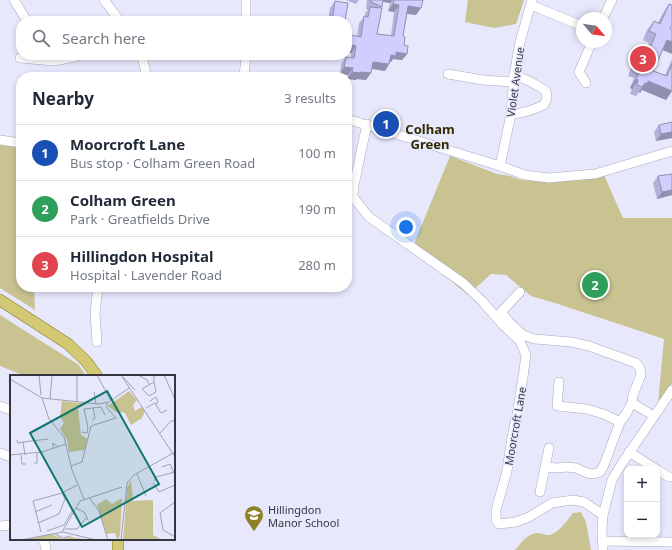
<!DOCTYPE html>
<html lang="en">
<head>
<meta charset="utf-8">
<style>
	body { margin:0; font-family:"Noto Sans",sans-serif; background:#f6f6f7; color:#1f2937 }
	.controls { position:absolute; right:12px; bottom:12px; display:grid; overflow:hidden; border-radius:8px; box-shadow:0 2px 6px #0003 }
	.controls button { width:36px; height:36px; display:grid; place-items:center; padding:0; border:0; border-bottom:1px solid #e0e1e3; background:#fff; color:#1f2937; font:20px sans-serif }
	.compass { position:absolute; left:576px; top:12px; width:36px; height:36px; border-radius:50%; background:#fff; box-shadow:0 2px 6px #0003; rotate:119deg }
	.you { position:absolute; left:406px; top:227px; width:14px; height:14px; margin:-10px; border:3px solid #fff; border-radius:50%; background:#1a73e8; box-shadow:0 0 0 6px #1a73e833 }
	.badge { display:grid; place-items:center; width:26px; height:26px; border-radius:50%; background:#8e8027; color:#fff; font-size:13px; font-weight:700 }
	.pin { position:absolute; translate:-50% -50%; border:2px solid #fff; box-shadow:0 1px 4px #0006 }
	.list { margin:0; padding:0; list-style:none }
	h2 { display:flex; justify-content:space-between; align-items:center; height:52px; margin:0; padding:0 16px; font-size:17px }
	h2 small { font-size:13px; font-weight:400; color:#747a83 }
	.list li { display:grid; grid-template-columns:26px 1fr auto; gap:12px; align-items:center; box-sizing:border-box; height:56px; padding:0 16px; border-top:1px solid #e0e1e3 }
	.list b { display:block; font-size:15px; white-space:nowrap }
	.list p { margin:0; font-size:13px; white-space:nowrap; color:#747a83 }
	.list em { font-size:13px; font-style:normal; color:#747a83 }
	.icon { flex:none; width:22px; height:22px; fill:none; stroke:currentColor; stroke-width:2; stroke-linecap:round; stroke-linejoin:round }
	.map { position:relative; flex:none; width:672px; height:550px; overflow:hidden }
	.search { position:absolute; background:#fff; box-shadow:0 2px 6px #0003; left:16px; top:16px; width:336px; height:44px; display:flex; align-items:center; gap:10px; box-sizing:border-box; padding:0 14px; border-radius:16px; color:#747a83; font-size:15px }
	.panel { position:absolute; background:#fff; box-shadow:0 2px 6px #0003; left:16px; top:72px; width:336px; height:220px; border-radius:16px }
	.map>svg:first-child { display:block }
</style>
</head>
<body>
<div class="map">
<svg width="672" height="550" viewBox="0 0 672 550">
	<rect width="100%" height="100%" fill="#e8e8fd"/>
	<g fill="#c9c291">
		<path d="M468,0H524L516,24L494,28L465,22Z"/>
		<path d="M0,140L21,143V287H34L35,310L0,288Z"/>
		<path d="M450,156L497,174L510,176L521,180L560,181L604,175L623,218H672V383L658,403L664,339L555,303L531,296L506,275L491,274L468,295L412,249Z"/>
		<path d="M0,315L79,365L86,376H25L0,366Z"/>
		<path d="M581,512L586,522L591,550H515C521,543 527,534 537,533C541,533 545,536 550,535C559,532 567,521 573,513Z"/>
	</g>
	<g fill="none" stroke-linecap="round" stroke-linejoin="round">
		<defs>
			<g id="minor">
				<path d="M14,0L27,21"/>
				<path d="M104,0L120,21"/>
				<path d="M246,0V21"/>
				<path d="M531,5L582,26"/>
				<path d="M603,18L612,0"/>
				<path d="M141,55L145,68L146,77"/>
				<path d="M20,58L54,61L75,57L78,55"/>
				<path d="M448,74L483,80L514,82"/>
				<path d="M244,77L246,55"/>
				<path d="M586,83L579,72L592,42"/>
				<path d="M511,114C523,114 533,110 544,105L547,98L546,91C536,84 526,79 514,75"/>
				<path d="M347,119L500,166L525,175L549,178L570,176L595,174L672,151"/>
				<path d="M367,124L354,185L353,197L369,217L463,283L482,301L503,325L520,341L526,355L523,377L517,415L512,437L507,471L496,510V520L499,524L516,522L529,517L552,503L573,500L584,502L603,515"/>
				<path d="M0,140L21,143"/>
				<path d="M500,166L511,114L514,75L520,42L532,0"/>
				<path d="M520,292L501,312L509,322L523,335L535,339L571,342L589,346L636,363L640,368L641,375L633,395L632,403L626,414L620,422L604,465L600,472L593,474L587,473L576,468L567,467L557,468L545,467"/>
				<path d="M97,342L95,313L98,287"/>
				<path d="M559,382L557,406L587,409L606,415L620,422"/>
				<path d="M632,403L654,416"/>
				<path d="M0,406L11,410"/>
				<path d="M629,452L656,469"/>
				<path d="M0,453L11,457"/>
				<path d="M657,470L669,477H672"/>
				<path d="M540,492L549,448"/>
				<path d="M0,526L11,525"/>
				<path d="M42,539L45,544L46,550"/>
				<path d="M602,541L672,542"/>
				<path d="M603,550L602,530L603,515L612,480L621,465L672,390"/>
			</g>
			<g id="major">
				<path d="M0,300L68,344L86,361L97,376"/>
				<path d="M118,539V550"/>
			</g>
		</defs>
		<use href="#minor" stroke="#a8a8c1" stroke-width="10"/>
		<use href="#major" stroke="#897d24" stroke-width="12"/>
		<use href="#minor" stroke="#fff" stroke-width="9"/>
		<use href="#major" stroke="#d3c873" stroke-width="11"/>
	</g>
	<g fill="#b2b1d9" fill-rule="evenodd">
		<path d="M346,0H359L356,4Z"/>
		<path d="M367,0H423L416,15L407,14L403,36L404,45L407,54L402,60L393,59L391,62H390L385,71L372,69L366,80L357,79L356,80L347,79L348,75L340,74L341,64L346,57L351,58V53L347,52V38L350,35L357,36L359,23L365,16V13L368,10L366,9ZM383,2L390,3L388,11L394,12L391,36L377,34L381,8L382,7Z"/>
		<path d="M335,1L345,21H328L330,8Z"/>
		<path d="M669,4L662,49L653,71L665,75L672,59V91L666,100L642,90L640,93L639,92L636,96L630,94L632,89L630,88L634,78L628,76L632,65L639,56L643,58L649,43L643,40L647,30L654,21L658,23L663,13Z"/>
		<path d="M672,122V138L656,141L654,132L659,125Z"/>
		<path d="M672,174V195L657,199L653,183L658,176Z"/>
	</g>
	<g fill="#9190b0">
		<path d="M380,0H392L390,3L379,1Z"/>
		<path d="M393,4L399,5L394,12L388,11Z"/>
		<path d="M408,6L421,8L416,15L403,13Z"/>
		<path d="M667,40L672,42V54L660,49Z"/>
		<path d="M348,44L356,46L351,53L347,52V46Z"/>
		<path d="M396,52L407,54L402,60L393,59L391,62H386L391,55Z"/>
		<path d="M373,62L389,64L385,71L368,68Z"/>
		<path d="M344,67L353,68L348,75L340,74Z"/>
		<path d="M352,72H361L371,73L366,80L357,79L356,80L347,79Z"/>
		<path d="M636,79L638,80L632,89L630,88Z"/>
		<path d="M648,81L672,91L666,100L642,90L640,93L639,92L645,83Z"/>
		<path d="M672,132V138L656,141L661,134Z"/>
		<path d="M672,190V195L657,199L662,192Z"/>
	</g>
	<g fill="#cfcefc" stroke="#9190b0">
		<path d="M371,0H383L382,7L371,2Z"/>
		<path d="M394,0H423L421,8L408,6L403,36L405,37L404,45L408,46L407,54L396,52V56L391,55L389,64L373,62L371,73L361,72V73L352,72L353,68L344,67L346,57L354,58L356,46L348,44L350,35L361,37L364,16L368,17L370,7L382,8L377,34L394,36L399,5L393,4Z"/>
		<path d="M335,1L348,3L345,21H332Z"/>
		<path d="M669,4L672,5V25L670,28L672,29V42L667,40L653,71L667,76L672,64V91L648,81L647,84L645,83L642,87L637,85L638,80L636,79L641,69L634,67L639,56L645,59L656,34L649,31L654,21L660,24Z"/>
		<path d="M672,122V132L661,134L659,125Z"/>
		<path d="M672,174V190L662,192L658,176Z"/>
	</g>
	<defs>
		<symbol id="school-pin" viewBox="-11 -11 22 30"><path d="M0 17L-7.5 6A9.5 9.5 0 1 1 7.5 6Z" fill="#8e8027" stroke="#e8e8fd"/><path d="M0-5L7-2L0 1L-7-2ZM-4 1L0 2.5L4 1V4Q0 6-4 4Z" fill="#fff"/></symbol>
	</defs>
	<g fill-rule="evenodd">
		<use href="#school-pin" x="243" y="504" width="22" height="30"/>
	</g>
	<g text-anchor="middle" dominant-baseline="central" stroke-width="3" stroke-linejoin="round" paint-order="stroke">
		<g font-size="11" fill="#363641" stroke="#e8e8fd">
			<text transform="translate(515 82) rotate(-82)">Violet Avenue</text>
			<text transform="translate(515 426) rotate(-80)">Moorcroft Lane</text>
		</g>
		<g font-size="11" fill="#363641" stroke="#e8e8fd" text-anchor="start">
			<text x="268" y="509">Hillingdon<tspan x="268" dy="13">Manor School</tspan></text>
		</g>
		<g font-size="13" font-weight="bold" fill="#312b00" stroke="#e8e8fd">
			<text x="430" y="129">Colham<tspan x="430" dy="15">Green</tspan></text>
		</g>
	</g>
	<g transform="translate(10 375)">
		<rect width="165" height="165" fill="#e8e8fd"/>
		<path d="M119,16L127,25L123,30L125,36L132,32L135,36L132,43L121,50L115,38L106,37L98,31ZM52,26L77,29L68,33L71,60L77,64L75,75L59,77L57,65L50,54L54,48L50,41ZM121,105L123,126L143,125V160L152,165H113L117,113ZM112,123L110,160L108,165H102L107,164L105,158L96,159L87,130L96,124L102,129ZM41,159L53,164L61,162L80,165H13Z" fill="#c9c291"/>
		<path fill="none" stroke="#a1a1b2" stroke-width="1" d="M29,0L31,20M87,0L101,26M111,0L165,82M128,0L137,5L139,9M154,0L165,24M113,2L125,15M0,4L32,23L89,29L99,27L119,13M144,7L146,17L139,21L132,14L144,7V0M84,17L86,29M32,23L39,44L54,62L62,95L74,124M40,24L42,0M140,26L146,22L148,27L146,29M67,27V0M136,33L145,28L151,38L157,35M82,45L85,43L83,33M72,57L77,58L78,53L74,34L91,32L95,40M150,58L161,46H165M7,65L8,68L13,67L38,64M13,67L15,80M43,74V68L48,72M0,80L32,77L56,69M11,80L12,89H16M24,88H27V78M61,91L72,87L81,51L106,43L97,33V28M152,92L160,89L164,98M127,99L136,121M144,106L146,102L165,97M143,108L149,117L165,110M79,122L89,136L98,165M165,127L150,138L153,155L165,162M66,133L74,137L78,145M25,137L42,130M28,148L49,139L55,124L52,118M55,154H67L77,142M37,156L54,150L62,136H64M31,157L23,126L52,118L67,110M52,157L70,126L112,112M45,159L53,163L61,161M11,165L53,157L86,165M111,165L117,108L124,100L165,77"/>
		<path fill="#0f766e" fill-opacity="0.15" stroke="#0f766e" stroke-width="2" d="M97,16L149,109L72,152L20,58Z"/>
		<rect width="165" height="165" fill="none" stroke="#363641" stroke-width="2"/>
	</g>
</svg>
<div class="controls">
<button>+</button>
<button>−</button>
</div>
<svg class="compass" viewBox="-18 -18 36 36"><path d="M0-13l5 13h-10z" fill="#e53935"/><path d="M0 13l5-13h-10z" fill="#747a83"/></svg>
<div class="you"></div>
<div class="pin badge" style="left:386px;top:124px;background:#1a4fb4">1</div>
<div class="pin badge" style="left:595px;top:285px;background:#2e9e5b">2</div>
<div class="pin badge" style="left:643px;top:59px;background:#e0444e">3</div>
<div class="search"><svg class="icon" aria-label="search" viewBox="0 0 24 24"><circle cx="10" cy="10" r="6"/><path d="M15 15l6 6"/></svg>Search here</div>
<section class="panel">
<h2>Nearby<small>3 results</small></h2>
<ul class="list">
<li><span class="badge" style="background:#1a4fb4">1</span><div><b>Moorcroft Lane</b><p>Bus stop · Colham Green Road</p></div><em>100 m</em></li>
<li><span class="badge" style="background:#2e9e5b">2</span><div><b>Colham Green</b><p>Park · Greatfields Drive</p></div><em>190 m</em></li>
<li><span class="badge" style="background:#e0444e">3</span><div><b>Hillingdon Hospital</b><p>Hospital · Lavender Road</p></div><em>280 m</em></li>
</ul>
</section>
</div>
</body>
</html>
